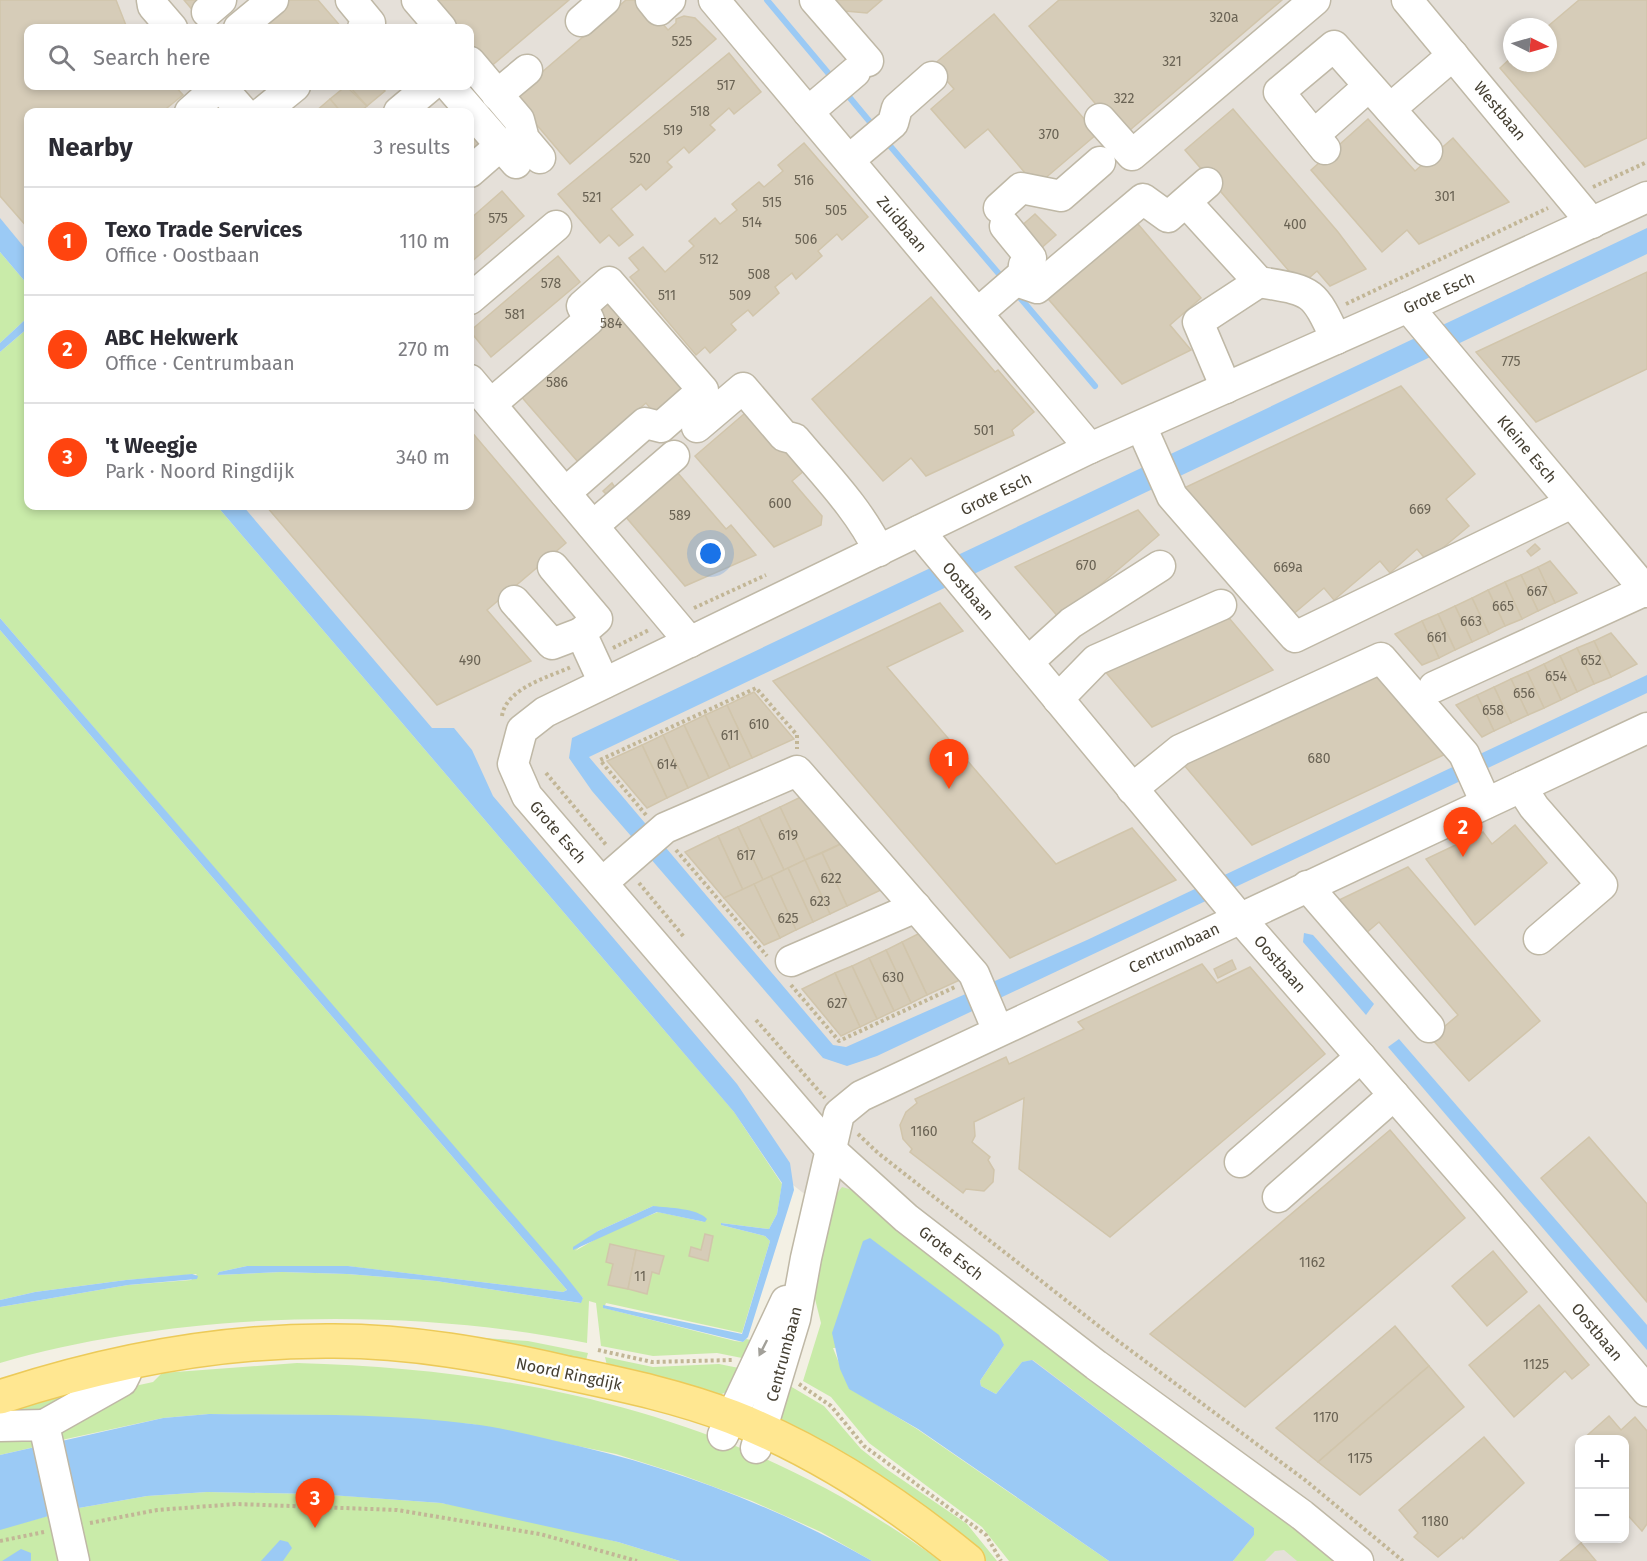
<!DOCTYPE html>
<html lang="en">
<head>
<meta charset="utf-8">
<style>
	body { margin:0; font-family:"Fira Sans",sans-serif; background:#f7f7f7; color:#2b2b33 }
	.controls { position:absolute; right:18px; bottom:18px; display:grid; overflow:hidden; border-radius:12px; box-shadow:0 3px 9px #0003 }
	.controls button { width:54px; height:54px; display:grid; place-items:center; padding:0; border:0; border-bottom:2px solid #e1e1e2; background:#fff; color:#2b2b33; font:30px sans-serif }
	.compass { position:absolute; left:1503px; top:18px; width:54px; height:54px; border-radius:50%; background:#fff; box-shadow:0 3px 9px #0003; rotate:95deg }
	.you { position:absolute; left:711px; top:554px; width:21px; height:21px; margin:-15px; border:4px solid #fff; border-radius:50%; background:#1a73e8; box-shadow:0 0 0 9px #1a73e833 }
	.badge { display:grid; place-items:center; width:39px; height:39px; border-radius:50%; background:#ff440f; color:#fff; font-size:20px; font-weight:700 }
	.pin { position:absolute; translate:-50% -50px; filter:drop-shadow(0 2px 3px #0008) }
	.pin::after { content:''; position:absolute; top:32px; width:21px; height:18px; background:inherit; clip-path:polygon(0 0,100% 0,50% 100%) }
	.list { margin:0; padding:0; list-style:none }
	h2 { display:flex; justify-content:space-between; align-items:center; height:78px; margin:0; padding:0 24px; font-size:26px }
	h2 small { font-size:20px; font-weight:400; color:#7c7c81 }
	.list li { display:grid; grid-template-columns:39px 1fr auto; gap:18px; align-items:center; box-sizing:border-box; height:108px; padding:0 24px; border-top:2px solid #e1e1e2 }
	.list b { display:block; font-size:22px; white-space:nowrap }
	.list p { margin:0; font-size:20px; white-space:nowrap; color:#7c7c81 }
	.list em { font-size:20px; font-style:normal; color:#7c7c81 }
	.icon { flex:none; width:33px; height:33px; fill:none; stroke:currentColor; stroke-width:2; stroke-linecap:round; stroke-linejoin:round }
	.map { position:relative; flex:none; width:1647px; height:1561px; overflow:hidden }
	.search { position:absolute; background:#fff; box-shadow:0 3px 9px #0003; left:24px; top:24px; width:450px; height:66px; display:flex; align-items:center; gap:15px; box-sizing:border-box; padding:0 21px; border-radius:12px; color:#7c7c81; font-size:22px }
	.panel { position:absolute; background:#fff; box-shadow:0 3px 9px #0003; left:24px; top:108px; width:450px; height:402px; border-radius:12px }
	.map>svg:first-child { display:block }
</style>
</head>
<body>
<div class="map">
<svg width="1647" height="1561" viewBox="0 0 1647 1561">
	<rect width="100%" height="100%" fill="#f3f0e4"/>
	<path fill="#e5e0d9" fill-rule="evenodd" d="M0,0H1647V1561H1235L876,1250L793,1185L229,506H470V112H28V269L0,235ZM1512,27H1548V63H1512ZM28,28H470V86H28ZM1580,1440H1624V1538H1580Z"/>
	<g fill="#c9eba9" fill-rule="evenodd">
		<path d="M0,252L28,285V317L0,343Z"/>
		<path d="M28,328V506H217L734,1112L782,1184L777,1214L769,1229L721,1223V1225L765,1236L770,1241L742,1333L606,1303L604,1308L735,1341L743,1342L746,1339L759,1342L752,1360L717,1353L653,1356L601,1346L596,1303L589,1301L587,1343C406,1306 178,1311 0,1363V1307L128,1285L191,1280L197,1274L126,1280L35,1292L0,1300V630L567,1290L563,1292L347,1266H247L219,1272L217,1275L282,1272L347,1274L436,1281L580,1303L583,1298L0,618V352ZM653,1206L705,1222L658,1212L608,1232L575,1251L598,1231Z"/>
		<path d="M842,1187L856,1191L1339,1561H1297L1284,1550L1275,1551L1265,1561H1233L1254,1535V1528L1033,1360L1022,1362L996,1394L981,1386L980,1381L1004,1345L833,1348L849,1388L917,1429L1109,1561H1009L982,1527L869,1443L831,1397L803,1381L821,1323L812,1287L835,1196Z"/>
		<path d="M377,1331L528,1341L588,1353L584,1368Z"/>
		<path d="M605,1357L653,1367L719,1364L744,1369L729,1391L717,1396L609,1375Z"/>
		<path d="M297,1363C532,1369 748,1419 940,1561H872L821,1532L752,1501L682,1475L616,1454L472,1424L329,1415L209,1414L163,1418L57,1441L58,1431L121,1389L153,1382L162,1373Z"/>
		<path d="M103,1382L26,1418L0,1407Z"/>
		<path d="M785,1383L824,1406L861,1449L885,1468L967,1524L997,1561H980L779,1424Z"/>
		<path d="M0,1432L32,1433L39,1446L0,1455Z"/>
		<path d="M207,1492L318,1494L441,1503L506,1514L618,1542L680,1561H87L73,1509L147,1496Z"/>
		<path d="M55,1514L59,1561H0V1529Z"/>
	</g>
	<g fill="#9bcaf5">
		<path d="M0,218L28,252V285L0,252Z"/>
		<path d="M1647,228V254L589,757L833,1045L846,1047L1087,940L1647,675V693L877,1056L847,1066L823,1058L592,791L569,758L572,738Z"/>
		<path d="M28,317V328L0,352V343Z"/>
		<path d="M217,506H243L432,728H454L472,750L493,796L737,1084L790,1163L794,1190L748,1337L743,1342L603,1308V1305L742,1334L770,1241L765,1236L721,1225V1223L769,1229L777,1214L782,1183L734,1112Z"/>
		<path d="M0,618L560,1269L583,1298L581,1303L436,1281L347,1274L282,1272L217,1275L219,1272L247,1266H348L563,1292L567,1290L0,630Z"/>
		<path d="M1304,933L1313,935L1374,1004L1366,1015L1303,942Z"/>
		<path d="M1399,1039L1647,1325V1350L1388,1047Z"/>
		<path d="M653,1206C669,1208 697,1208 707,1219L705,1222L657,1212L573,1250V1247L598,1231Z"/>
		<path d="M870,1238L999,1335L1004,1345L980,1381L981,1386L996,1394L1022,1362L1032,1360L1254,1528V1535L1233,1561H1109L918,1429L849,1389L840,1369L832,1333L863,1241Z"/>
		<path d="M192,1274L198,1276L197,1279L128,1285L0,1307V1300L35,1292L126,1280Z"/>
		<path d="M209,1414C296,1415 385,1413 472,1424C498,1427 525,1434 552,1440C665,1464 772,1504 872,1561H680L618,1542L441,1503L316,1494L207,1492L147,1496L73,1509L0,1530V1455L163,1418Z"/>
		<path d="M280,1540L288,1542L292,1548L283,1561H261Z"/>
		<path d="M21,1549L31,1553V1561H2Z"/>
	</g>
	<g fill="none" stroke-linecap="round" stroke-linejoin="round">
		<g stroke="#9bcaf5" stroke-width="6">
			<path d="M767,0L834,80"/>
			<path d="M845,92L875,128"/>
			<path d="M885,140L1005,281"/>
			<path d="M1016,293L1095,386"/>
		</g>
	</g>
	<g fill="#d6ccb8" stroke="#d1c5ab" stroke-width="1.5">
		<path d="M0,0H116L127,28H28V86H175L183,95L162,112H28V228L0,196Z"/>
		<path d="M184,0H211L195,13Z"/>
		<path d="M287,0H318L342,28H254Z"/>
		<path d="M430,0H569L489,68L470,46V28H455Z"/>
		<path d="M626,0H642L668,30L676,23V19L684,16L695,18L716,39L570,164L513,97Z"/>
		<path d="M836,0H882L867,13L845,11Z"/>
		<path d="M1059,0H1282L1123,136L1029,26Z"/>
		<path d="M1579,0H1647V138L1585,167L1500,68L1512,57V63H1548L1547,27Z"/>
		<path d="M994,14L1097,134L1036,186L988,129L965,148L931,109L954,89L933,65Z"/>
		<path d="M729,53L761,92L734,114L729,108L710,125L715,130L689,153L684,147L667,162L672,167L646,190L641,184L611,209L633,235L619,246L609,235L600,243L558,194Z"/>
		<path d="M346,86L367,106L360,112H341L330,99Z"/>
		<path d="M349,86H380L385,91L367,106Z"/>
		<path d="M330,99L341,112H315Z"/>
		<path d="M1233,109L1338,232L1366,269L1330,286L1317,271L1301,285L1185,150Z"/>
		<path d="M1368,119L1415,171L1453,138L1509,202L1419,244L1407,230L1382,252L1311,170Z"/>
		<path d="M470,122L491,143L479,153L470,142Z"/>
		<path d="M804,143L868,217L842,240L837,234L818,251L822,256L796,279L792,273L775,287L779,293L753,316L748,310L731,324L736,330L710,353L705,347L696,355L630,277L639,270L629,258L643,247L665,272L694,246L689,241L715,218L720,224L737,210L732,204L759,182L764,187L783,171L778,165Z"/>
		<path d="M502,191L524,216L470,263V219Z"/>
		<path d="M1035,214L1056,235L1038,251L1020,227Z"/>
		<path d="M1132,217L1201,298L1170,325L1191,350L1122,384L1043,293Z"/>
		<path d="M558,256L580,282L491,357L470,331Z"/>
		<path d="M1647,272V369L1536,422L1476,352Z"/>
		<path d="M608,291L693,390L659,419L646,403L578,462L519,394Z"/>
		<path d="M931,297L995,372L998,370L1034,412L1012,430L1014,435L926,476L911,458L883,481L812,399Z"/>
		<path d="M1401,386L1475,474L1446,499L1469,526L1427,561L1417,549L1390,573L1380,561L1334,600L1324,588L1291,616L1184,488Z"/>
		<path d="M751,408L805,470L792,481L822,516L821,525L774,547L695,456Z"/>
		<path d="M470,430L566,543L487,610L531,661L437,705L266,506H470Z"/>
		<path d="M677,472L726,529L731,525L756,555L685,586L625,516Z"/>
		<path d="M612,483L616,489L608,496L603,491Z"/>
		<path d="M1138,510L1159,535L1060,619L1015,567Z"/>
		<path d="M1535,544L1540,549L1531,556L1527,551Z"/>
		<path d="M1550,561L1577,593L1555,603L1538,567Z"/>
		<path d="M1538,567L1555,603L1538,611L1521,575Z"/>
		<path d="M1521,575L1538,611L1522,619L1505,582Z"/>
		<path d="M1505,582L1522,619L1505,626L1488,590Z"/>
		<path d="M1488,590L1505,626L1489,634L1472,598Z"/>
		<path d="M1472,598L1489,634L1472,642L1455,606Z"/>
		<path d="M940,603L963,631L887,667L1056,864L1132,828L1176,880L1010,958L773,681Z"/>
		<path d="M1455,606L1472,642L1455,650L1438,614Z"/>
		<path d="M1224,612L1273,670L1152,727L1103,669Z"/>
		<path d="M1438,614L1455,650L1439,658L1422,621Z"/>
		<path d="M1422,621L1439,658L1422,665L1395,634Z"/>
		<path d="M1611,633L1637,664L1611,677L1594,641Z"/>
		<path d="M1594,641L1611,677L1594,684L1577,648Z"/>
		<path d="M1577,648L1594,684L1577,692L1560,656Z"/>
		<path d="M1560,656L1577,692L1561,700L1544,664Z"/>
		<path d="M1544,664L1561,700L1544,708L1527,672Z"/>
		<path d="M1382,672L1450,752L1252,845L1184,765Z"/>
		<path d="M1527,672L1544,708L1528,715L1511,679Z"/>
		<path d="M1511,679L1528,715L1511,723L1494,687Z"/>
		<path d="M1494,687L1511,723L1494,731L1477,695Z"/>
		<path d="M754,692L794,739L752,758L727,705Z"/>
		<path d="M1477,695L1494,731L1482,737L1456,705Z"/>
		<path d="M727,705L752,758L730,768L705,715Z"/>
		<path d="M705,715L730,768L709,778L684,725Z"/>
		<path d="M684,725L709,778L688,788L663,735Z"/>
		<path d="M663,735L688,788L667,798L642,745Z"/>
		<path d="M642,745L667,798L647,808L607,761Z"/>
		<path d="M805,795L845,842L805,860L780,807Z"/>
		<path d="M780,807L805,860L784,870L759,817Z"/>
		<path d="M759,817L784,870L763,880L738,827Z"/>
		<path d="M1515,825L1547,863L1475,925L1426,859L1483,832L1492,844Z"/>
		<path d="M738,827L763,880L743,890L718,836Z"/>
		<path d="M718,836L743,890L724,898L685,852Z"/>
		<path d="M845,842L885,888L847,906L822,853Z"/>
		<path d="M822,853L847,906L830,914L805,860Z"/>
		<path d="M805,860L830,914L813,922L788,868Z"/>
		<path d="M1408,867L1540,1021L1469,1081L1431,1038L1458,1015L1379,922L1365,934L1337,901Z"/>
		<path d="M788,868L813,922L796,930L771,876Z"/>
		<path d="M771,876L796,930L780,938L754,884Z"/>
		<path d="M754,884L780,938L764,945L724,898Z"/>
		<path d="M922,932L962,979L927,995L902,942Z"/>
		<path d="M902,942L927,995L911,1003L886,950Z"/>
		<path d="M886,950L911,1003L894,1011L869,958Z"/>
		<path d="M869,958L894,1011L877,1019L852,966Z"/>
		<path d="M1232,960L1236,969L1218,978L1214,969Z"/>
		<path d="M1202,964L1217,983L1250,967L1325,1054L1110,1237L1019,1169L1024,1098L974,1122L975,1136L972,1142L990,1157L988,1160L994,1170L993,1182L984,1191L966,1189L963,1193L910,1152L912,1149L903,1139L900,1125L906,1112L917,1103L915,1099L1006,1057L1009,1064L1084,1029L1078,1022Z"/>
		<path d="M852,966L877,1019L860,1027L835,973Z"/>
		<path d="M835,973L860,1027L841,1036L802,989Z"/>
		<path d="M1390,1130L1465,1218L1245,1407L1150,1334Z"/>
		<path d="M1589,1137L1647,1204V1302L1541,1178Z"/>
		<path d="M705,1234L713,1236L708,1261L689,1256L691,1247L701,1250Z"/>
		<path d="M610,1244L636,1250L628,1289L608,1285L613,1264L606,1262Z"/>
		<path d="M636,1250L664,1256L659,1274L652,1272L647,1294L628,1289Z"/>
		<path d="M1493,1251L1527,1292L1487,1326L1452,1286Z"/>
		<path d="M1539,1305L1589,1365L1572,1379L1565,1371L1514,1417L1469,1365Z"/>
		<path d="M1395,1326L1429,1366L1318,1462L1276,1428Z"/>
		<path d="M1429,1366L1464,1407L1360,1495L1318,1462Z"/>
		<path d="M1609,1416L1621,1430L1635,1417L1647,1431V1524L1642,1531L1624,1511V1499L1628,1496L1624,1492V1440H1582Z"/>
		<path d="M1484,1437L1524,1483L1463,1539L1462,1537L1438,1557L1414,1537L1418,1533L1399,1510Z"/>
		<path d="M1581,1543L1596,1561H1560Z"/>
	</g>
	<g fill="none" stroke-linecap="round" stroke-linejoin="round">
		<defs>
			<g id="minor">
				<path d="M152,0L153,6L172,28"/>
				<path d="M351,0L370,23L363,28"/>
				<path d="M417,0L441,28"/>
				<path d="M651,0L659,10L670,0"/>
				<path d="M714,0L1090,448"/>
				<path d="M815,0L868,61"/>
				<path d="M1407,0L1592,223"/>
				<path d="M207,12L221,0"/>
				<path d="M581,21L605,0"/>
				<path d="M239,28L273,0"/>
				<path d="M470,62L519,120L524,139L540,158"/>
				<path d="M220,86L243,112"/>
				<path d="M449,86L516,163"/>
				<path d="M497,95L527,70"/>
				<path d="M1390,109L1453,55"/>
				<path d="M190,112L219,86"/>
				<path d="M263,112L295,86"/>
				<path d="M399,112L430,86"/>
				<path d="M808,112L855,72"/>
				<path d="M1100,119L1132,155L1315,0"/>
				<path d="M1314,135L1369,86"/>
				<path d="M1325,149L1279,92L1334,46L1427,151"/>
				<path d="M849,160L893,123L897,108L932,77"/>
				<path d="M470,172L501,145"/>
				<path d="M1186,202L1259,282L1198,322L1226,388"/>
				<path d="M999,208L1021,188L1061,196L1100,162"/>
				<path d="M1016,281L1037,288L1143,199L1168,217L1207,183"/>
				<path d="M1259,282C1312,291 1313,289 1336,339"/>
				<path d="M470,299L556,226"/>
				<path d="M1408,307L1647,592"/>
				<path d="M978,313L1023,274L1024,265L1031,258L1005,226"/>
				<path d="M470,380L690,642"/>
				<path d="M491,404L589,320L582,306L609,282L703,390L661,427L645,423L565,493"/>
				<path d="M1141,426L1172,496L1295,637L1572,503"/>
				<path d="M697,427L743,388L784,436L795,439C825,475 859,509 879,551"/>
				<path d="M593,526L674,456"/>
				<path d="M919,531L1239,917L1488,1203L1647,1391"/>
				<path d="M553,567L597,619L581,633L604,683"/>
				<path d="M514,601L552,644L581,633"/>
				<path d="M1028,662L1071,623L1160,566"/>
				<path d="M1434,687L1646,590"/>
				<path d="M1058,699L1096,660L1221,605"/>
				<path d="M1521,787L1534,807L1602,885L1539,939"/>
				<path d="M1132,789L1180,750L1381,658L1464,754L1486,803"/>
				<path d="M602,883L665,828L797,771L974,974L998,1031"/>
				<path d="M1307,886L1429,1027"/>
				<path d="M791,961L916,907"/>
				<path d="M1240,1162L1361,1057"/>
				<path d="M1278,1197L1394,1095"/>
				<path d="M44,1425L122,1381L126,1373L127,1363"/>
				<path d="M0,1426L44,1425L74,1561"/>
				<path d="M723,1435L786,1301"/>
				<path d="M756,1448L795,1319L806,1258L839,1114L861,1096L1647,728"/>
				<path d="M1358,1561L1302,1515L1096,1365L906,1218L831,1150L527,796L513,764L522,730L545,712L1090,448L1408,307L1647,197"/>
			</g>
			<path id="major" d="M0,1397C107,1362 221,1340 334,1341C410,1341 488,1355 563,1372C619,1384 678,1396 732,1417C819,1451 896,1502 968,1561"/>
		</defs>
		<use href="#minor" stroke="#bfb8a6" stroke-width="33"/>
		<use href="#major" stroke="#ecca59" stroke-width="36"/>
		<g stroke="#c2b696" stroke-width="4" stroke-dasharray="3 3" stroke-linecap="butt">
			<path d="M1593,187L1647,162"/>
			<path d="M1346,304L1548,208"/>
			<path d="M694,608L766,575"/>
			<path d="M613,648L649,630"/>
			<path d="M502,716C506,688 549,677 571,667"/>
			<path d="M546,773L607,846"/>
			<path d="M646,815L600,760L756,688L797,735V749"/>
			<path d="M676,850L767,956"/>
			<path d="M639,883L684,937"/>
			<path d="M791,985L839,1041L955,987"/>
			<path d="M756,1020L825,1098"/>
			<path d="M858,1134L878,1153L1114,1338L1305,1480L1403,1561"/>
			<path d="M598,1350L652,1362L733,1360"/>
			<path d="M799,1384L831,1406L864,1446L986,1535L1001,1561"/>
			<path d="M90,1523L157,1510L237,1504L397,1510L540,1534L637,1561"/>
			<path d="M0,1541L44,1532"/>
		</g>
		<use href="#minor" stroke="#fff" stroke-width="30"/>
		<use href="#major" stroke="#ffe791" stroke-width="33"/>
	</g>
	<defs><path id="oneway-solid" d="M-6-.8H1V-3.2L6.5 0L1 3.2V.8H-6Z" transform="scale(1.5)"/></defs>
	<use fill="#a2a099" href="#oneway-solid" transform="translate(763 1348) rotate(117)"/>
	<g text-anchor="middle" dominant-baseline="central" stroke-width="5" stroke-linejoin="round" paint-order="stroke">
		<g font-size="14" fill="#6a6354">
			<text x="1224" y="17">320a</text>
			<text x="682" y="41">525</text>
			<text x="1172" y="61">321</text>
			<text x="726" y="85">517</text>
			<text x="1124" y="98">322</text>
			<text x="700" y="111">518</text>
			<text x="673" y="130">519</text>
			<text x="1049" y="134">370</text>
			<text x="640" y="158">520</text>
			<text x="804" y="180">516</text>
			<text x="1445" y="196">301</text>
			<text x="592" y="197">521</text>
			<text x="772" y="202">515</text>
			<text x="836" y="210">505</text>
			<text x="498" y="218">575</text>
			<text x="752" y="222">514</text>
			<text x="1295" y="224">400</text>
			<text x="806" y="239">506</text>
			<text x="709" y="259">512</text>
			<text x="759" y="274">508</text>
			<text x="551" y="283">578</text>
			<text x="667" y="295">511</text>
			<text x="740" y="295">509</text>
			<text x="515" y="314">581</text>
			<text x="611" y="323">584</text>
			<text x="1511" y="361">775</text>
			<text x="557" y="382">586</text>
			<text x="984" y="430">501</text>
			<text x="780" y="503">600</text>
			<text x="1420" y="509">669</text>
			<text x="680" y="515">589</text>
			<text x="1086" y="565">670</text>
			<text x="1288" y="567">669a</text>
			<text x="1537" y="591">667</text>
			<text x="1503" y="606">665</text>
			<text x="1471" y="621">663</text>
			<text x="1437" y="637">661</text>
			<text x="470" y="660">490</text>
			<text x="1591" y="660">652</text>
			<text x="1556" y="676">654</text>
			<text x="1524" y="693">656</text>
			<text x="1493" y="710">658</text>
			<text x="759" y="724">610</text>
			<text x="730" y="735">611</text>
			<text x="1319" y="758">680</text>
			<text x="667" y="764">614</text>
			<text x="788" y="835">619</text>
			<text x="746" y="855">617</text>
			<text x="831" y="878">622</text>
			<text x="820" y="901">623</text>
			<text x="788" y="918">625</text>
			<text x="893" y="977">630</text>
			<text x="837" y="1003">627</text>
			<text x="924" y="1131">1160</text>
			<text x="1312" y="1262">1162</text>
			<text x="640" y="1276">11</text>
			<text x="1536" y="1364">1125</text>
			<text x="1326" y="1417">1170</text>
			<text x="1360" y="1458">1175</text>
			<text x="1435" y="1521">1180</text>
		</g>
		<g font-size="16" fill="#464033" stroke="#fff">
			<text transform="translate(1500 111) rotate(50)">Westbaan</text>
			<text transform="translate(902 224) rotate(50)">Zuidbaan</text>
			<text transform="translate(1439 293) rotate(-25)">Grote Esch</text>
			<text transform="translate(1527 449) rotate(50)">Kleine Esch</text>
			<text transform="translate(996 494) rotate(-26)">Grote Esch</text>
			<text transform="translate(968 591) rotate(50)">Oostbaan</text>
			<text transform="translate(558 832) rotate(49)">Grote Esch</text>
			<text transform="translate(1174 948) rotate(-25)">Centrumbaan</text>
			<text transform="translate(1280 964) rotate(49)">Oostbaan</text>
			<text transform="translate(951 1253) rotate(38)">Grote Esch</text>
			<text transform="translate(1597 1332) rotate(50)">Oostbaan</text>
			<text transform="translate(784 1354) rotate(-75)">Centrumbaan</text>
			<text transform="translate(569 1374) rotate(12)">Noord Ringdijk</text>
		</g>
	</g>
</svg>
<div class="controls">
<button>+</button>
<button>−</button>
</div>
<svg class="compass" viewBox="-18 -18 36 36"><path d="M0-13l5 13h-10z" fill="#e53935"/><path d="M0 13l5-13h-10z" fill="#7c7c81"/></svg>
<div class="you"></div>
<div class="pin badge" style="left:949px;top:789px">1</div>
<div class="pin badge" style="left:1463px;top:857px">2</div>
<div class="pin badge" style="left:315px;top:1528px">3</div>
<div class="search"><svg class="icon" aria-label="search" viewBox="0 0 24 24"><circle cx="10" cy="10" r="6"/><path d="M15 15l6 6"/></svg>Search here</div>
<section class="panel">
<h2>Nearby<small>3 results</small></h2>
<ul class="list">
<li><span class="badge">1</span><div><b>Texo Trade Services</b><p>Office · Oostbaan</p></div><em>110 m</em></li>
<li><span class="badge">2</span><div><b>ABC Hekwerk</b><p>Office · Centrumbaan</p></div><em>270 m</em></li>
<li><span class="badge">3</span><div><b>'t Weegje</b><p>Park · Noord Ringdijk</p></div><em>340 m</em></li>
</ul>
</section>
</div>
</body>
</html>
